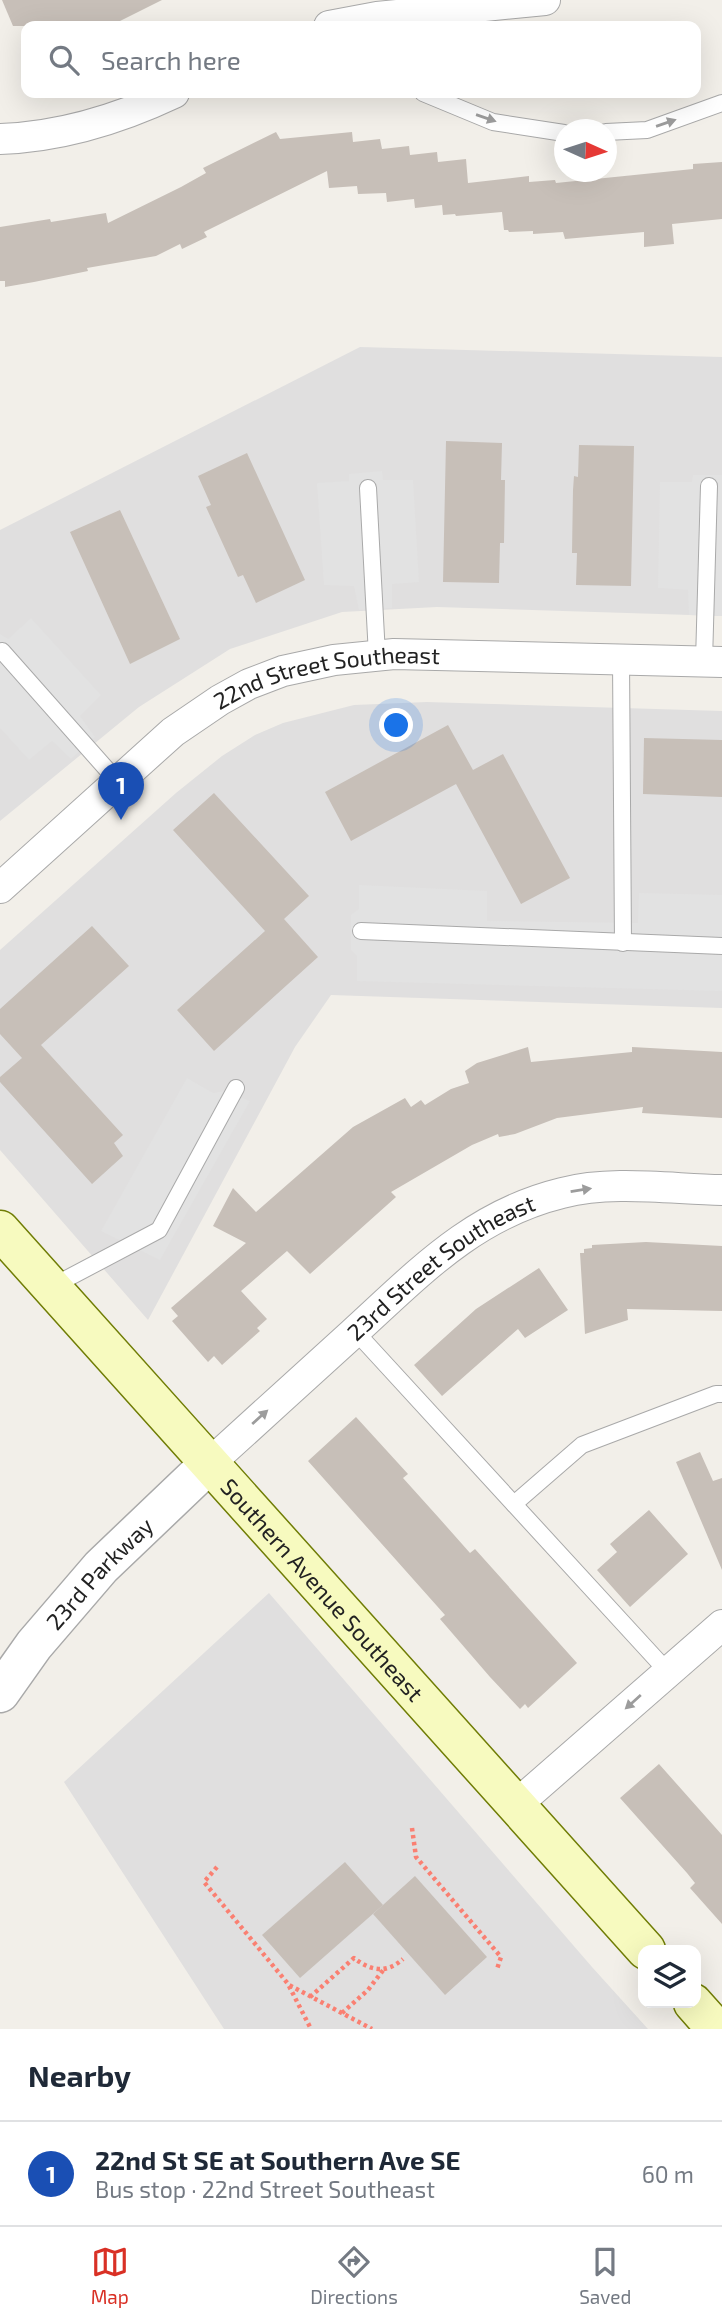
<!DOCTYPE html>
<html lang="en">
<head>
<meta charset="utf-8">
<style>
	body { margin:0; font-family:"Exo 2",sans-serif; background:#f6f6f7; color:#1f2937 }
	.controls { position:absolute; right:21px; bottom:21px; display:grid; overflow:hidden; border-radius:14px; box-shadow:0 7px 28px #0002 }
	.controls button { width:63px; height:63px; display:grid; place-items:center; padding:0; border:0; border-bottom:2px solid #e0e1e3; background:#fff; color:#1f2937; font:35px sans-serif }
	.compass { position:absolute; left:554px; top:119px; width:63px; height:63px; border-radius:50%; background:#fff; box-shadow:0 7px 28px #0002; rotate:93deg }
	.you { position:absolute; left:397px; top:726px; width:24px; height:24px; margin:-18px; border:5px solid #fff; border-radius:50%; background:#1a73e8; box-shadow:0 0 0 10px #1a73e833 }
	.badge { display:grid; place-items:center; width:46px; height:46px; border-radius:50%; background:#d93025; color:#fff; font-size:23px; font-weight:700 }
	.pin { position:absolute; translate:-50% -58px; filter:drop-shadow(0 2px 4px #0008) }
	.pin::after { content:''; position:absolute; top:37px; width:24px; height:21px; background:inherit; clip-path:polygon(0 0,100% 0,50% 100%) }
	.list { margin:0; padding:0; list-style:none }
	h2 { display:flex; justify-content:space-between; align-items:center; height:91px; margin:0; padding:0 28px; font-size:30px }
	h2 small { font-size:23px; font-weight:400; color:#747a83 }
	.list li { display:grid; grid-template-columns:46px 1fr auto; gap:21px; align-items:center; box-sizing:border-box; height:105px; padding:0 28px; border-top:2px solid #e0e1e3 }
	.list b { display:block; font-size:26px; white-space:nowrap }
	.list p { margin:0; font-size:23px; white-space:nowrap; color:#747a83 }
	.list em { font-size:23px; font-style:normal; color:#747a83 }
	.icon { flex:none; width:38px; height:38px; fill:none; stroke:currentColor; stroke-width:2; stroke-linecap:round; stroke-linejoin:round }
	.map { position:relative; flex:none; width:722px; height:2029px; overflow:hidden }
	.search { position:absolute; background:#fff; box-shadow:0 7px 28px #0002; left:21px; right:21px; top:21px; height:77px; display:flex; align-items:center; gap:18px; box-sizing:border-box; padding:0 24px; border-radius:14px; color:#747a83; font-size:26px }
	.sheet { height:196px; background:#fff }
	nav { display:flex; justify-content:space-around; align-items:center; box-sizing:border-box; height:98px; border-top:2px solid #e0e1e3; background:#fff; font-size:19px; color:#747a83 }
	nav a { display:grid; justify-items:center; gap:4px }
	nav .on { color:#d93025 }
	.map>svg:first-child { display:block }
</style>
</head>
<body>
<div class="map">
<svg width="722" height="2029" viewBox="0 0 722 2029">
	<rect width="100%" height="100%" fill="#f2efe9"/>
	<g fill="#e0dfdf">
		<path d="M360,347L722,357V616L437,607L342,612L230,649L139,707L0,821V530Z"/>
		<path d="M427,702L722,711V1008L331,995L295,1047L148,1320L0,1150V950L176,793L222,756L255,735L283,723L354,705Z"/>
		<path d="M269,1593L592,1967L648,2029H224L64,1782Z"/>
	</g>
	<g fill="#e2e2e2">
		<path d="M382,471L383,480H413L419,582L392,584V608L359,610L354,586L324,585L317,483L349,481V474Z"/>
		<path d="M693,475H722V616L689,615L688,590L658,588L660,482H692Z"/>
		<path d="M31,618L101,695L80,716L95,737L71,759L52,741L29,760L0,728V634L8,639Z"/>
		<path d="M359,885L487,891V921L638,923L639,893L722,895V991L357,981V956L351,950V915L359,909Z"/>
		<path d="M187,1078L213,1093L224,1091L250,1101L160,1260L101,1231Z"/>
	</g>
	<g fill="#c7bfb8">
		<path d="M2,0H162L110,26H13Z"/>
		<path d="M276,132L280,139L352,132L353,142L380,139L382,149L409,146L410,155L437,152L438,162L466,159L468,183L529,176V182L555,180L556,183L693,169V164L722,162V219L672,224L674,244L644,247V232L565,239L563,232L533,234V231L509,232L508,230H504L502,212L456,216L455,214L443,215L442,205L415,208L414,199L387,202L386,193L358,194L357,186L329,188L327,171L204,232L207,237L182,249L180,244L156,256L87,268L88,271L34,282L5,287V281H0V227L50,219L51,222L106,213L108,223L181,187L206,173L203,168Z"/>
		<path d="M446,441L502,443L501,480H505L504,543H500L499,583L443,582Z"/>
		<path d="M579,445L634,446L631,586L576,585L577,553H572L573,490L574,476L578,477Z"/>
		<path d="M247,453L305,580L256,603L243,575L238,577L206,507L211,505L198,476Z"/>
		<path d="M120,510L180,639L130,664L70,532Z"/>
		<path d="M448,725L473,770L503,754L570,878L521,904L456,784L351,841L325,792Z"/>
		<path d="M644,738L722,740V797L643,794Z"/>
		<path d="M214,793L309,896L284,919L318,957L214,1051L177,1010L265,931L173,830Z"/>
		<path d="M92,926L129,966L41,1045L123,1135L114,1143L123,1156L92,1184L0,1082V1077L22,1058L0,1034V1009Z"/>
		<path d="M528,1047L531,1062L632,1052V1047L722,1052V1118L642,1113L643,1107L557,1118L515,1134L499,1137L498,1134L472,1145L391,1192L396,1197L310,1274L287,1251L241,1291L267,1319L257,1328L260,1331L222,1365L214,1356L208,1362L172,1321L178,1316L171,1308L246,1243L213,1226L233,1188L256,1212L353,1127L405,1098L411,1107L421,1100L425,1105L451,1089L469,1083L465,1071L477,1063Z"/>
		<path d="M646,1242L722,1246V1311L627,1309L628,1320L585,1334L580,1253H584V1249L592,1248V1245Z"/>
		<path d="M539,1268L568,1310L525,1338L518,1329L442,1396L414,1365L476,1309Z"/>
		<path d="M356,1417L408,1474L403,1478L439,1518L470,1553L475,1549L577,1663L528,1708L525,1704L520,1709L490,1677L440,1619L445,1615L308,1461Z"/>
		<path d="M700,1452L713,1481L722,1478V1570L676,1462Z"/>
		<path d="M649,1510L688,1554L630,1607L597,1570L617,1552L610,1544Z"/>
		<path d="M659,1764L722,1835V1924L690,1888L695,1883L687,1873L620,1798Z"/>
		<path d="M345,1862L383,1905L300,1978L262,1935Z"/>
		<path d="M415,1876L487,1957L445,1995L373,1914Z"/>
	</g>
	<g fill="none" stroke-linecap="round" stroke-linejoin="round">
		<defs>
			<g id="service">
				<path d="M423,93L493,122L564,133"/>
				<path d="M606,132L647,130L722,103"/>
				<path d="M368,488L377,655"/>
				<path d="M2,651L118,782"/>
				<path d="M621,659L623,943"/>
				<path d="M704,661L709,486"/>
				<path d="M361,931L722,946"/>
				<path d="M51,1287L159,1230L236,1088"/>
				<path d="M355,1331L667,1671"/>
				<path d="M514,1504L582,1445L716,1394H722"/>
			</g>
			<g id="minor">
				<path d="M329,26L377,17L545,0"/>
				<path d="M0,139C60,137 119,119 174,93"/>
				<path id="s1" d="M0,888L173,732L220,700L249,684L283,671L334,660L394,654L722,662"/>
				<path id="s2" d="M210,1463C257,1420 305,1377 352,1334C418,1274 472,1215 562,1193C613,1180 670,1189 722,1190"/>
				<path d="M516,1805L722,1625"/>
			</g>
			<g id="tertiary">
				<path id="s3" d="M0,1693L34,1645L101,1567L210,1463"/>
			</g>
			<g id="secondary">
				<path id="s4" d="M0,1230L646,1950"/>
				<path d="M693,2003L716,2029"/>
			</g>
		</defs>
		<use href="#service" stroke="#a9a9a9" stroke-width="18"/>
		<use href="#minor" stroke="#a9a9a9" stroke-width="32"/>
		<use href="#tertiary" stroke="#a9a9a9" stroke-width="41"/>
		<use href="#secondary" stroke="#707d05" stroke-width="41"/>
		<g stroke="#fa8072" stroke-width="4.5" stroke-dasharray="3.5 3.5" stroke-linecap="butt">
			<path d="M412,1828L416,1857L501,1957L497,1969"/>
			<path d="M217,1867L204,1882L289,1985L372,2029"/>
			<path d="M289,1986L311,2029"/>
			<path d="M310,1997L354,1958C371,1971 386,1974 403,1959"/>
			<path d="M342,2013L368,1990L384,1969"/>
		</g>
		<use href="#service" stroke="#fff" stroke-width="16"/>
		<use href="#minor" stroke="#fff" stroke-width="30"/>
		<use href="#tertiary" stroke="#fff" stroke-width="38"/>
		<use href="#secondary" stroke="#f7fabf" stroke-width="38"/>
	</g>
	<defs><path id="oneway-solid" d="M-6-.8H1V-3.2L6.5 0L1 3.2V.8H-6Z" transform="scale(1.75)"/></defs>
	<g fill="#9c9c9c">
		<use href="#oneway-solid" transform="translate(486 118) rotate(19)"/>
		<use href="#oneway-solid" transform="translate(666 123) rotate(-19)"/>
		<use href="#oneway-solid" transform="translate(581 1190) rotate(-9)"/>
		<use href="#oneway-solid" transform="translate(260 1417) rotate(-42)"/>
		<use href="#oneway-solid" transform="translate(633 1702) rotate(138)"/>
	</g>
	<g text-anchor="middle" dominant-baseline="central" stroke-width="7" stroke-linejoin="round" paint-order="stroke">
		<g font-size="23" fill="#222" stroke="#fff">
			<text stroke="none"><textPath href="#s1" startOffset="401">22nd Street Southeast</textPath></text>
			<text stroke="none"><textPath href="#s2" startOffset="304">23rd Street Southeast</textPath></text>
			<text stroke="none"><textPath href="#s3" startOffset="156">23rd Parkway</textPath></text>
			<text stroke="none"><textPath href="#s4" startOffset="483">Southern Avenue Southeast</textPath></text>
		</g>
	</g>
</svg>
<div class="controls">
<button><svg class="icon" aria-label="layers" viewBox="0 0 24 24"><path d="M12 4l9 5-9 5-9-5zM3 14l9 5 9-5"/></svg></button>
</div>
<svg class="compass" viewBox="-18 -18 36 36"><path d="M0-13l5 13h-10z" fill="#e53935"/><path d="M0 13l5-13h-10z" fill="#747a83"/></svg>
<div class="you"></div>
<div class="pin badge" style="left:121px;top:820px;background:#1a4fb4">1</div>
<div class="search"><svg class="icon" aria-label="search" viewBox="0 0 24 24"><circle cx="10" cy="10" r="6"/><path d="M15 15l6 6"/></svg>Search here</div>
</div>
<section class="sheet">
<h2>Nearby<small></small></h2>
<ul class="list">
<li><span class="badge" style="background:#1a4fb4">1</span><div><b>22nd St SE at Southern Ave SE</b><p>Bus stop · 22nd Street Southeast</p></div><em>60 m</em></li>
</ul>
</section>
<nav>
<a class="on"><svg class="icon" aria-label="map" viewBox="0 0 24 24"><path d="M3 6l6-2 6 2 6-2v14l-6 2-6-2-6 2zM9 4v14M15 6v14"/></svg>Map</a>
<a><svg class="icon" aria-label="directions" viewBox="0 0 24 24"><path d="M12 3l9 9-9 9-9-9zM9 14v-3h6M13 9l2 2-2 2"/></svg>Directions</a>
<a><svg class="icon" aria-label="saved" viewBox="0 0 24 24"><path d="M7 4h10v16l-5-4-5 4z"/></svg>Saved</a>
</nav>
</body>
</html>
